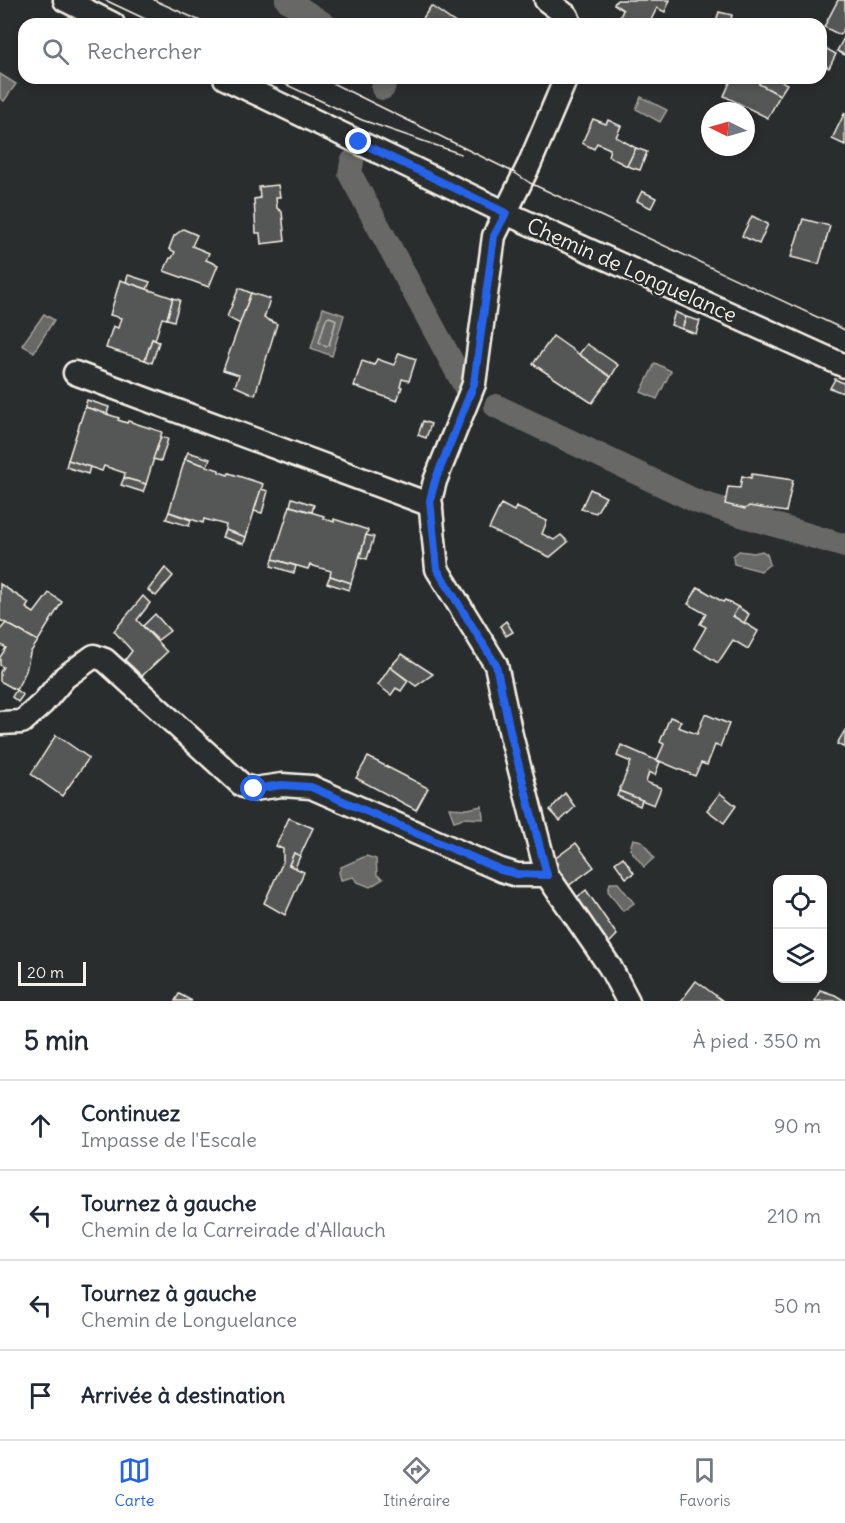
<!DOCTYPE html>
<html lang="fr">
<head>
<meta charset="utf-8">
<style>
	body { margin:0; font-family:Delius,sans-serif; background:#f2f2f3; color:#1f2937 }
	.controls { position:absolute; right:18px; bottom:18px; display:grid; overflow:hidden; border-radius:12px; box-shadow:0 3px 9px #0003 }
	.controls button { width:54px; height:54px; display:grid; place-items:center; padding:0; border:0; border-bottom:2px solid #e0e1e3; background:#fff; color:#1f2937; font:30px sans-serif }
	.compass { position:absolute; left:701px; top:102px; width:54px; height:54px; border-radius:50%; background:#fff; box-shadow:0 3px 9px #0003; rotate:275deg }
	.scale { position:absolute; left:18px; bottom:15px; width:68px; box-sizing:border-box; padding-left:6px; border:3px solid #f4f1e8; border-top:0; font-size:16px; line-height:21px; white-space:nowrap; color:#f4f1e8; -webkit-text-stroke:4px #2a2d2e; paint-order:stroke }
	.stop { position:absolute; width:18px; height:18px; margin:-14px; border:4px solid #2563eb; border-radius:50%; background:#fff }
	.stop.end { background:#2563eb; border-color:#fff; box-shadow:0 2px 6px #0008 }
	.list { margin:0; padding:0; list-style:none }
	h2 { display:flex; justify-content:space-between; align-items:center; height:78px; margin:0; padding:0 24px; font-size:26px }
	h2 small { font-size:20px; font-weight:400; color:#747a83 }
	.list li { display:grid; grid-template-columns:39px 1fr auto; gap:18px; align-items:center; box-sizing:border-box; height:90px; padding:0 24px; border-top:2px solid #e0e1e3 }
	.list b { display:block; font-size:22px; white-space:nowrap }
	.list p { margin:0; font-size:20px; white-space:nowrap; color:#747a83 }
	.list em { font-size:20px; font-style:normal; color:#747a83 }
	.icon { flex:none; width:33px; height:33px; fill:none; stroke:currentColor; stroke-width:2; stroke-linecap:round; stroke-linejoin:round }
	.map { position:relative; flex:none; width:845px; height:1001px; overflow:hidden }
	.search { position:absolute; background:#fff; box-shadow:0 3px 9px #0003; left:18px; right:18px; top:18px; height:66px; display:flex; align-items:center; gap:15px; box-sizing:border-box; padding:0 21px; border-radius:18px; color:#747a83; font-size:22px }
	.sheet { height:438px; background:#fff }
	nav { display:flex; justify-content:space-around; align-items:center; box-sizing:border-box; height:84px; border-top:2px solid #e0e1e3; background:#fff; font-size:16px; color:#747a83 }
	nav a { display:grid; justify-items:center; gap:3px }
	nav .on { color:#2563eb }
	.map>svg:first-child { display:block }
</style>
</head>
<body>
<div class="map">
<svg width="845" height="1001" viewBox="0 0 845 1001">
	<rect width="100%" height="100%" fill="#2a2d2e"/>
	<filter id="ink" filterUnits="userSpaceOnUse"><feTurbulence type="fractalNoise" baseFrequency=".0167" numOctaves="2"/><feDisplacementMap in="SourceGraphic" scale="12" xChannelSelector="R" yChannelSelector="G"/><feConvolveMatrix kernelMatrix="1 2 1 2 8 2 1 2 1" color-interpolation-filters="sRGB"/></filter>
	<g filter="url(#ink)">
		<g fill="#676866" stroke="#9f9f9a" stroke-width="1.5">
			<path d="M0,74L16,84L4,101L0,98Z"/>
			<path d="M641,97L667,110L660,122L636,109Z"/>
			<path d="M323,308L344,315L332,356L311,348Z"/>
			<path d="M44,314L54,320L34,352L22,345Z"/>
			<path d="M655,363L671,371L657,399L641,392Z"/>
			<path d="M739,551L754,553L762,551L767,554L770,564L761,571L734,564L733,556Z"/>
			<path d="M482,806L483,819L464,818L454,821L449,808L468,809Z"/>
			<path d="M633,839L642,841L654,858L644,867L630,849Z"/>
			<path d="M366,856L376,859L377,875L383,879L370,887L358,882L353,877L341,880L339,872L341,867Z"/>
			<path d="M610,883H618L634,903L623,911L608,891Z"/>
		</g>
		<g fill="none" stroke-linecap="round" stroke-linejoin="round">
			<path stroke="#bcbab4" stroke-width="1.5" d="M329,317L335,319L336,321L329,345L326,347L319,342L326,319Z"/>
			<g stroke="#676866" stroke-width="24">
				<path d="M287,0L324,24"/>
				<path d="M383,88L386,78"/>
				<path d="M352,162L350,174L466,388"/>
				<path d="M496,406L698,502L845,546"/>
			</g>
		</g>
		<g fill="#555756" stroke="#f4f1e8" stroke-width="1.5">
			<path d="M617,0H670L665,12L657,8L649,24H617L623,10L614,4Z"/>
			<path d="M838,0H845V26L840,35L824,27Z"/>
			<path d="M431,6L457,24H419Z"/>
			<path d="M719,12L732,15L730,24H715Z"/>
			<path d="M845,36V55L837,51Z"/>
			<path d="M821,46L836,54L829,68L821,64Z"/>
			<path d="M732,78H761L759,84L780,95L768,118L724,96Z"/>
			<path d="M761,78H775L787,84L780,95L759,84Z"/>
			<path d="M845,112V145L832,139Z"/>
			<path d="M593,119L606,124L608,120L621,126L616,137L636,148L627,166L608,156L610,149L597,143L594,149L582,143Z"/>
			<path d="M636,148L647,152L640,170L627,166Z"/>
			<path d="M278,185L280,197H276L277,208L282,212L285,241L261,244L260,233H256L254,199L260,198L259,187Z"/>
			<path d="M642,191L656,198L651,208L637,201Z"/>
			<path d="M752,216L768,224L759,244L742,236Z"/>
			<path d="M803,219L830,226L819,264L791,257Z"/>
			<path d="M183,229L197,235L192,246L209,253L206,260L218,265L209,287L164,271L170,258H172L175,252L169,249L174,236Z"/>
			<path d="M128,275L150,282L147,289L126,282Z"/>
			<path d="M120,280L173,298L167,319L162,318L155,340L152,339L145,360L106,348L113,326L118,328L121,318L110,315Z"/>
			<path d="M239,288L251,293L240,324L227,317Z"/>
			<path d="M251,293L270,299L264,318L277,324L255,395L235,386L239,375L223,370Z"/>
			<path d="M173,298L180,300L174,321L167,319Z"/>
			<path d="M675,312L686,317L682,329L671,325Z"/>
			<path d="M686,317L700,321L696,334L682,329Z"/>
			<path d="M553,336L611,377L592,403L533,364Z"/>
			<path d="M152,339L159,342L152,363L145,360Z"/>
			<path d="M587,344L618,365L611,377L579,354Z"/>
			<path d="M399,353L416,359L409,381L402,379L400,387H402L397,401L354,386L362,361L374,365L377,359L394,365Z"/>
			<path d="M835,379L845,384L843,393L830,388Z"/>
			<path d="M87,400L109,407L107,414L85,407Z"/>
			<path d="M85,407L119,418L118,420L127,423L128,421L162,432L146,484L124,478L125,473L104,466L102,471L68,460Z"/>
			<path d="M423,421L431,424L426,438L418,435Z"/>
			<path d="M161,437L168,439L161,461L153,459Z"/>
			<path d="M188,452L210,459L207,466L185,459Z"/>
			<path d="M185,459L219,470V472L228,475L229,473L263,484L246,537L225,530L226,525L204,519L203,523L169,512Z"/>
			<path d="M68,460L90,467L88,474L66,467Z"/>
			<path d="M752,474L793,480L786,512L749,506L745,509L725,504L728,487L740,488L742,476L751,478Z"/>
			<path d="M124,478L146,484L143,492L121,485Z"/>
			<path d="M261,489L268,491L262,513L254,511Z"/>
			<path d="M590,489L606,497L596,513L581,509Z"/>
			<path d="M292,498L314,505L312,512L290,506Z"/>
			<path d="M501,504L514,511L516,507L547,521L542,534L554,540L561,535L568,542L550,557L489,529Z"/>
			<path d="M290,506L324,516L323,518L334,522V519L368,530L351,583L330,576L331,571L310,565L308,569L273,559Z"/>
			<path d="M169,512L191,520L189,526L166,519Z"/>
			<path d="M225,530L246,537L244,544L222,537Z"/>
			<path d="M366,535L374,537L367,559L360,557Z"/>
			<path d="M273,559L296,566L294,573L271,566Z"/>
			<path d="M165,568L173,576L156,596L148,590Z"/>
			<path d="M330,576L351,583L349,590L327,583Z"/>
			<path d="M0,584L29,603L26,608L34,613L49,593L62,602L38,641L0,620Z"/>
			<path d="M698,587L723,602L725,600L738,607L733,616L758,631L748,649L733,640L718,663L694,648L706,627L700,624L706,614L688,604Z"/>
			<path d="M143,596L150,603L137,620L167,652L142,676L125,660L132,651L114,631Z"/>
			<path d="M738,607L749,614L744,623L733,616Z"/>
			<path d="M155,614L170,631L158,640L143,626Z"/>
			<path d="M506,621L513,632L506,636L500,626Z"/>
			<path d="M6,623L38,641L30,653L26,671L16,690L0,681V672L3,667L0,665V657L6,648L0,644V630Z"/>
			<path d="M402,654L433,674L416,686L390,667Z"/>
			<path d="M390,667L408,681L401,691L396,688L391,695L378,685Z"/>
			<path d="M16,690L23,695L18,702L12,697Z"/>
			<path d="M705,714L729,724L720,747L715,745L707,765L701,763L695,776L657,760L664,744L660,742L670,717L681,721L678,727L697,734Z"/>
			<path d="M845,730V748L837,744Z"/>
			<path d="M56,735L89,758L62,796L31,774Z"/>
			<path d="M621,745L660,762L655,775L649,772L646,782L661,788L654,805L619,791L631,762L617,756Z"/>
			<path d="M368,757L428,788L416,810L356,778Z"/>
			<path d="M619,791L642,800L640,806L617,796Z"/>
			<path d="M565,793L575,807L560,821L550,810Z"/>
			<path d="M720,793L736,806L724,823L707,810Z"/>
			<path d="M289,818L313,828L300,856L294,853L289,865L304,872L285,915L264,903L283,862V849L276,846Z"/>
			<path d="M576,843L594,867L568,886L554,871L558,868L553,860Z"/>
			<path d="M294,853L300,856L295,868L289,865Z"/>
			<path d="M623,857L634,873L626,878L615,863Z"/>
			<path d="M586,890L617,935L608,944L576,898Z"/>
			<path d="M696,981L723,1001H681Z"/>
			<path d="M820,990L835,995L845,1001H815Z"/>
			<path d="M179,994L192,1001H175Z"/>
		</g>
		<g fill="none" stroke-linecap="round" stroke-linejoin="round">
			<defs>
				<g id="minor">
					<path d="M65,0L113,24"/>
					<path d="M546,0L567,16L570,24"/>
					<path d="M225,78L506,213L845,366"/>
					<path d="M566,78L529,165L494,236L474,384L435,481L430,500L437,569L496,665L511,735L547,875L610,967L628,1001"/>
					<path d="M75,373L431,505"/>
					<path d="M0,723L22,722L43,703L65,677L94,656L105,660L243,786L254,789L282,785L311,787L501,870L517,875H547"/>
				</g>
			</defs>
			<use href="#minor" stroke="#f4f1e8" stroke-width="27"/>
			<use href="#minor" stroke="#2a2d2e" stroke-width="22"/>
			<g stroke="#f4f1e8" stroke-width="1.5">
				<path d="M105,0L156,24"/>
				<path d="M154,0L207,24"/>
				<path d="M272,78L362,120L461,154"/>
				<path d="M322,78L515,173L530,183L845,330"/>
			</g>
		</g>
	</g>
	<g fill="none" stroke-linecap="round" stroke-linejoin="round" filter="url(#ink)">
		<path stroke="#2563eb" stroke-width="8" d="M254,789L282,785L311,787L501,870L517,874L547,875L511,735L496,665L437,569L430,500L435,481L474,384L494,236L506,213L359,142"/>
	</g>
	<g text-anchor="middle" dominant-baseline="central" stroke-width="5" stroke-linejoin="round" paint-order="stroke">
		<g font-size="21" fill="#f4f1e8" stroke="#2a2d2e">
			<text transform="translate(632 270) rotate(24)">Chemin de Longuelance</text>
		</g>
	</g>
</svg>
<div class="controls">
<button><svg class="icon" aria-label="locate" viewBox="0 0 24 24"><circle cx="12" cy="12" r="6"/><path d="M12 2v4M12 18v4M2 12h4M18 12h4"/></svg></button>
<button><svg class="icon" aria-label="layers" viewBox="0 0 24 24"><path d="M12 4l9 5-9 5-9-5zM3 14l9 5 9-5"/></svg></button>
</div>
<svg class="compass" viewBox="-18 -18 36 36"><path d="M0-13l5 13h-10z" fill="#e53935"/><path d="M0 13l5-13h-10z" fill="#747a83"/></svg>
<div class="scale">20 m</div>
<div class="stop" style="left:254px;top:789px"></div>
<div class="stop end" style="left:359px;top:142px"></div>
<div class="search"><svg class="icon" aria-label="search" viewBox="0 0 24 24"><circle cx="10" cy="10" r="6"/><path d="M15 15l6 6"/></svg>Rechercher</div>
</div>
<section class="sheet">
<h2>5 min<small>À pied · 350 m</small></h2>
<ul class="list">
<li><svg class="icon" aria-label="ahead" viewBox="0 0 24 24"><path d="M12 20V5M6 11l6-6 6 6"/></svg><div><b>Continuez</b><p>Impasse de l'Escale</p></div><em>90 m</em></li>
<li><svg class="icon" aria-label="left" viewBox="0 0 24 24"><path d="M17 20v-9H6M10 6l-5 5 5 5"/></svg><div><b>Tournez à gauche</b><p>Chemin de la Carreirade d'Allauch</p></div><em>210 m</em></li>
<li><svg class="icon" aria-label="left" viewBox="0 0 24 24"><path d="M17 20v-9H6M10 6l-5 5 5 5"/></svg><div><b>Tournez à gauche</b><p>Chemin de Longuelance</p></div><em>50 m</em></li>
<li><svg class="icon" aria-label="arrive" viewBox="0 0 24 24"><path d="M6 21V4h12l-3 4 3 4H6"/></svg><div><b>Arrivée à destination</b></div></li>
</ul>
</section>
<nav>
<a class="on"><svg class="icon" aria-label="map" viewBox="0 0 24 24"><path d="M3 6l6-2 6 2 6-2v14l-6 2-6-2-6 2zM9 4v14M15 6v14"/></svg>Carte</a>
<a><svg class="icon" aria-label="directions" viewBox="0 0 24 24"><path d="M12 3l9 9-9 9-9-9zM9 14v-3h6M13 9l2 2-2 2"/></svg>Itinéraire</a>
<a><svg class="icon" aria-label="saved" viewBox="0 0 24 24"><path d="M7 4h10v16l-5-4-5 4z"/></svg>Favoris</a>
</nav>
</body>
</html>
